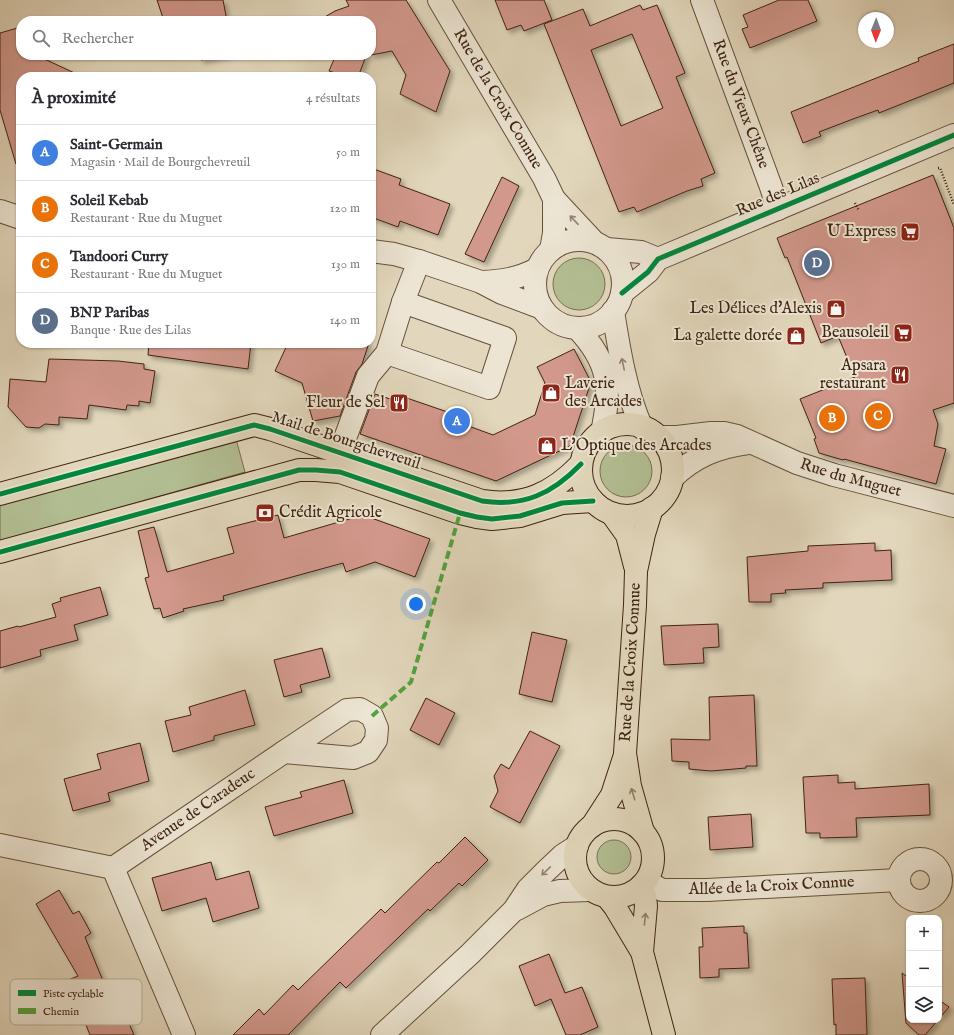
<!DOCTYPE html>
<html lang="fr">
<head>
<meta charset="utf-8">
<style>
	body { margin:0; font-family:"IM FELL English",serif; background:#f2f2f3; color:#2b2b33 }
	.controls { position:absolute; right:12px; bottom:12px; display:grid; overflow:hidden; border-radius:8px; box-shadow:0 1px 3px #0004 }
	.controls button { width:36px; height:36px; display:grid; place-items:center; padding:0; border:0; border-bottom:1px solid #e1e1e2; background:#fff; color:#2b2b33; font:20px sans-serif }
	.compass { position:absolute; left:858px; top:12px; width:36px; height:36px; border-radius:50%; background:#fff; box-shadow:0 1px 3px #0004; rotate:181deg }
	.you { position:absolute; left:416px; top:604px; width:14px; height:14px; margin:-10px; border:3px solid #fff; border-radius:50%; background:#1a73e8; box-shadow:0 0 0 6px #1a73e833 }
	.badge { display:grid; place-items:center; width:26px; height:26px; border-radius:50%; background:#0f766e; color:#fff; font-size:13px; font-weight:700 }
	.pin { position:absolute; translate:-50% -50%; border:2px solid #fff; box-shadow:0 1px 4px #0006 }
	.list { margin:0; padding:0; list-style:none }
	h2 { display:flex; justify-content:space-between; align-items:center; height:52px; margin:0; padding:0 16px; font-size:17px }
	h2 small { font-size:13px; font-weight:400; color:#7c7c81 }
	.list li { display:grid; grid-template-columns:26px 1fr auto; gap:12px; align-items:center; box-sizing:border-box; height:56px; padding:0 16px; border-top:1px solid #e1e1e2 }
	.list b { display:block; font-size:15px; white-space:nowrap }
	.list p { margin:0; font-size:13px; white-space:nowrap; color:#7c7c81 }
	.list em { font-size:13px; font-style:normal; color:#7c7c81 }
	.icon { flex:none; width:22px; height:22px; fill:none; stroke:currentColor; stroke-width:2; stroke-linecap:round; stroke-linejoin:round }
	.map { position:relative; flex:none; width:954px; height:1035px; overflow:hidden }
	.search { position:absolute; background:#fff; box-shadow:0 1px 3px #0004; left:16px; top:16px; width:360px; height:44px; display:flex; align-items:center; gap:10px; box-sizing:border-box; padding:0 14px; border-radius:16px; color:#7c7c81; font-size:15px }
	.panel { position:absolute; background:#fff; box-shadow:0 1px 3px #0004; left:16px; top:72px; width:360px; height:276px; border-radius:16px }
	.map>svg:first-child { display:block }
</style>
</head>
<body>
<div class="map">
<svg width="954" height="1035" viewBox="0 0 954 1035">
	<defs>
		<filter id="shadow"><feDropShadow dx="3.5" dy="3.5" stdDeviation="2" flood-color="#0004"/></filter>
	</defs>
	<rect width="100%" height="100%" fill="#e2d7bc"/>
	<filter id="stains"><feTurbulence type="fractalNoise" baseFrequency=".005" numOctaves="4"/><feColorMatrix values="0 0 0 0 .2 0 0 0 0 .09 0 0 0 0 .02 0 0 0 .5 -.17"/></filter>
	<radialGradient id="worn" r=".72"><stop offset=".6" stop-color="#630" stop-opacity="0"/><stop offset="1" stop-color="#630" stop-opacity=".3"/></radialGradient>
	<g fill="#b2be92" stroke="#787052">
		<circle cx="579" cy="284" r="26"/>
		<path d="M236,439L245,472L0,541V504Z"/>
		<circle cx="626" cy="471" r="26"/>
		<circle cx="614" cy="857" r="17"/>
	</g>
	<g fill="#d2988c" stroke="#3e2312" fill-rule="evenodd" filter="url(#shadow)">
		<path d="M157,0H223L227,21H164Z"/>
		<path d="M346,0H406L450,71L436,112L400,94L406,75L392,51L371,55V21H318L335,11L349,6Z"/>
		<path d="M495,0H544L552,20L524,31L521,25L507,30Z"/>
		<path d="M779,0H808L817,21L750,48L742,29L748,27L743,15Z"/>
		<path d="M640,5L643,10L657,5L685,73L676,77L715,173L701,179L703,186L687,191L637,212L634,207L619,212L544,24L583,9L590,26ZM632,34L663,108L621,126L591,50Z"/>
		<path d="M21,27V55H44L38,56L83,77H21V163L16,164L0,110V33Z"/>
		<path d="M954,44V83L879,113L878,110L853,119L819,132L821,136L803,143L791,112L919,61L918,58Z"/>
		<path d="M200,55H228L201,60Z"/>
		<path d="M334,55H370L366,56L358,77H348L329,71L335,57Z"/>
		<path d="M371,168L401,179L399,185L450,204L438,235L400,221L398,227L371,217Z"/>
		<path d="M933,175L954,228V403L933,410L938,424L934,446L946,449L936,484L844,459L843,460L819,453L814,439L816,438L800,399L855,377L838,336L821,343L787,257L785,258L777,238Z"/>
		<path d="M502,177L519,186L484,262L465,254Z"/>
		<path d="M149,343H251L248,369L148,355Z"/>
		<path d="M288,343H369L362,364L356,372L340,416L313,421L302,383L275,371Z"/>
		<path d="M574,349L591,382L570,446L496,481L360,434L375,394L393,400L398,395L465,418L463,424L493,435L535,415L545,383L537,367Z"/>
		<path d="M49,359L118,361L144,364V369L155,371L150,403L139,401V406L127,405L126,410L89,405L87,419L59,417V425L45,424L39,428L26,427L8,407L10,379L46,382Z"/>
		<path d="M278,515L284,538L363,515L430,539L415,577L375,562L346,572L343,563L223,596L224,600L183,609L184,611L163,618L160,608L154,609L145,578L149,577L138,531L154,527L167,572L234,553L227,528Z"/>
		<path d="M875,543V551L891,550L892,580L823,583V588L785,590L786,593L771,594V602H749L747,557L808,551V546Z"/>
		<path d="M100,587L108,615L74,625L78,640L40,650L41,656L0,668V631L18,626L19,627L56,617L52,604L61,601L60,598Z"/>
		<path d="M718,624L719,647L703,648L704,663L664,665L661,626Z"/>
		<path d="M532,632L567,640L552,702L519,694Z"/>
		<path d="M322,648L330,677L300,685L302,692L284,697L274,660Z"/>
		<path d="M245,690L255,725L214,736V740L173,752L165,721L191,715L189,707Z"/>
		<path d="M754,695L757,766H746V768L711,771L689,769V762L672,761L671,739L710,740L709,697Z"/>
		<path d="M426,698L455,713L439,745L410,730Z"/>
		<path d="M530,731L560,746L520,823L490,807L498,791L494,776L501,764L509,769Z"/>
		<path d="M140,743L149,781L108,793L110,801L73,811L64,779L101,769L97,754Z"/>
		<path d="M838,775V783L855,782V789L929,784L930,815L856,818L857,837L820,838V833H806L803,777Z"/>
		<path d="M344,780L353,813L274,836L265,807L302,797L300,792Z"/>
		<path d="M751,814L753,847L710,850L708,817Z"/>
		<path d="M465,837L488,860L462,886L459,883L430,911L428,909L346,988L340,982L288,1035H233L259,1009L264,1015L293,985L298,990L381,909L385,913L437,862L439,863Z"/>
		<path d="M211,862L216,880L249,871L259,908L213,922L206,898L162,911L152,878Z"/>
		<path d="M59,890L73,914L79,911L91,933L85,937L115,1010L122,1007L134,1035H90L68,980L78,976L36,904Z"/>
		<path d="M744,926V933H747L749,968L719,969V977L700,978L699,947H703L702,928Z"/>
		<path d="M549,954L565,993L582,987L598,1027L580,1035H566L551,999L535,1006L519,966Z"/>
		<path d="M902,973L909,978V1020H938L925,1035H919L906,1023Z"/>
		<path d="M865,978L867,1035H836V1024L834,1025L832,979Z"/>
		<path d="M939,1000L949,1007L939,1019Z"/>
	</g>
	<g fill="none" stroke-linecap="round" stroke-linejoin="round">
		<defs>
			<g id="minor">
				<path id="s1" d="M439,0L544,178L554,199L594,242"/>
				<path id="s2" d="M702,0L771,187L778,209"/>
				<path d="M0,211L21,218"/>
				<circle cx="579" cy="284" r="44"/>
				<path d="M607,249L641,252L658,259"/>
				<path d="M551,250L554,233V199"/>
				<path d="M371,251L394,254L419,261L481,282L502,293L542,308"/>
				<path d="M481,282C503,281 517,279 537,269"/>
				<path d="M622,293L648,272L658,259L954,135"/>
				<path d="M613,311C619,349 626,393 642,428"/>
				<path d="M577,328C609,362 612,387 602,432"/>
				<path d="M387,353L489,388L505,338L403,302"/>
				<path id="s3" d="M658,437H677L711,433H724L737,436L797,463L834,475L954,506"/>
				<path d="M340,452L368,376L387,353L403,302L419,261"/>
				<path d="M672,478C695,456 718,447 748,443"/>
				<path d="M360,709L372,716L377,728L376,740L368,752L353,758L284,752L347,710Z"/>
				<path d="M0,845L113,868L184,1035"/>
				<circle cx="920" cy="880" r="21"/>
				<path id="s4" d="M113,868L284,752"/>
				<path id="s5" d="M646,881L662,890H707L899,880"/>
				<path d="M517,909L543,895L560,891L590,890"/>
				<path d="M382,1035L470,954L514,910L528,889L547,870L563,855L577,846"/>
			</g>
			<g id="major">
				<circle cx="627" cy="470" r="46"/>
				<path d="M0,494L254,425L270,429L482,501C524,507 552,494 581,464"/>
				<path d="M612,514L627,535L635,566"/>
				<path d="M0,552L299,470H316L340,472L460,513L477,517L492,519L520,516L562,503L593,501"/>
				<circle cx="614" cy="858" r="39"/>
				<path d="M592,826L612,795L624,758"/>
				<path id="s6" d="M643,832L630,786L625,753L635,605L636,571L644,534L652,508"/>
				<path d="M641,886L645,896L646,906L642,952L664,1035"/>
				<path d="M607,897L615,907L642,952"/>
			</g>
		</defs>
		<use href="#minor" stroke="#67503c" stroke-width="24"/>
		<use href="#major" stroke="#3e2312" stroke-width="24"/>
		<g stroke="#3e2312" stroke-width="2.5" stroke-dasharray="1 2" stroke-linecap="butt">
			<path d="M938,168H940L954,205"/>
			<path d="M855,203L859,211"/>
		</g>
		<use href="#minor" stroke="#ece5d3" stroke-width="22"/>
		<use href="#major" stroke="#e2d7bc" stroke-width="22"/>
		<path stroke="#54a23f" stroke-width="4" stroke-dasharray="8 4" stroke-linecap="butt" d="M372,716L411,682L460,513"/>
		<defs>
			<g id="cycleway">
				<path d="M622,293L648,272L658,259L954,135"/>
				<path d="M0,494L254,425L270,429L482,501C524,507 552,494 581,464"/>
				<path d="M0,552L299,470H316L340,472L460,513L477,517L492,519L520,516L562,503L593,501"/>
			</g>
		</defs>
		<use href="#cycleway" stroke="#ece5d3" stroke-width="8"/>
		<use href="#cycleway" stroke="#00873e" stroke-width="5"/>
	</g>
	<defs><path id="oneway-shaft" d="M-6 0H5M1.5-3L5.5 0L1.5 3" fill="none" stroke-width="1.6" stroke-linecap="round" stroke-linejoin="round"/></defs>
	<g stroke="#958472">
		<use href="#oneway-shaft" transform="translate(574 220) rotate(-133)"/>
		<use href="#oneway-shaft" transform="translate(623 364) rotate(-102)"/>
		<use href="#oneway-shaft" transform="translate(546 871) rotate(136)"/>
	</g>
	<g stroke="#907d67">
		<use href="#oneway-shaft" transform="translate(633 794) rotate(-107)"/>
		<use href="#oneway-shaft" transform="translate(645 919) rotate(-84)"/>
	</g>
	<defs>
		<symbol id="supermarket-square" viewBox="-11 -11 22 22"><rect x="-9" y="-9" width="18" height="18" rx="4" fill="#8f2418" stroke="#ece5d3"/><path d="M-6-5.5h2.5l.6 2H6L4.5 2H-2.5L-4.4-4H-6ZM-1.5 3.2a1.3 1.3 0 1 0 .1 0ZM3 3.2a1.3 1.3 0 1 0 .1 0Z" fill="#fff"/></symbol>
		<symbol id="shop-square" viewBox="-11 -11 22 22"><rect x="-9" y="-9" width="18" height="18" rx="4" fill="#8f2418" stroke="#ece5d3"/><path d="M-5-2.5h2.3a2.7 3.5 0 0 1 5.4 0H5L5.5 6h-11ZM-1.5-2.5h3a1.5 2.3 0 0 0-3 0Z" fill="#fff"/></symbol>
		<symbol id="restaurant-square" viewBox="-11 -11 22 22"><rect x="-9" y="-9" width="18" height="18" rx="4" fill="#8f2418" stroke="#ece5d3"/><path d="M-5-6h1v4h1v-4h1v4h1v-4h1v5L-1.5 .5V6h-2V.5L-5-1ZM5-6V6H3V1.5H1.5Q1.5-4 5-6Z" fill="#fff"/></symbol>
		<symbol id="bank-square" viewBox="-11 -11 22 22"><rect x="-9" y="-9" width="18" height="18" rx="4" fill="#8f2418" stroke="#ece5d3"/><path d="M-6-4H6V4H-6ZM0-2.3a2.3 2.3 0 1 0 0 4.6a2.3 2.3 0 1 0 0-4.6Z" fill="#fff"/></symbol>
	</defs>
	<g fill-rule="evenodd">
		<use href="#supermarket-square" x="899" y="221" width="22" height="22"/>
		<use href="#shop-square" x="825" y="298" width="22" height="22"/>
		<use href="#supermarket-square" x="892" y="322" width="22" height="22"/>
		<use href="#shop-square" x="785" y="325" width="22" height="22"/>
		<use href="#restaurant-square" x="889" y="364" width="22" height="22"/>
		<use href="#shop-square" x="540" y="382" width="22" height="22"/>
		<use href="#restaurant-square" x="388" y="392" width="22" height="22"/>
		<use href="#shop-square" x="536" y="435" width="22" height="22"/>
		<use href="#bank-square" x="254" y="502" width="22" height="22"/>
	</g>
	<g text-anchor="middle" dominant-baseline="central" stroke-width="4" stroke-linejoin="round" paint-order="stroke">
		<g font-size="16" fill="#3e2312" stroke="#ece5d3">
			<text stroke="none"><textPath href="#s1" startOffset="115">Rue de la Croix Connue</textPath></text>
			<text stroke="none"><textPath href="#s2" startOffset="111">Rue du Vieux Chêne</textPath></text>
			<text transform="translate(778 195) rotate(-23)">Rue des Lilas</text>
			<text transform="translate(346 441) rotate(18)">Mail de Bourgchevreuil</text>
			<text stroke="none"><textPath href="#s3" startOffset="201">Rue du Muguet</textPath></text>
			<text stroke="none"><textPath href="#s6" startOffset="172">Rue de la Croix Connue</textPath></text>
			<text stroke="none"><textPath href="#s4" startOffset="103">Avenue de Caradeuc</textPath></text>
			<text stroke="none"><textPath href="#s5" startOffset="128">Allée de la Croix Connue</textPath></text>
		</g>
		<g font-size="16" fill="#3e2312" stroke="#ece5d3" text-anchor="end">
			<text x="896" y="232">U Express</text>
			<text x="822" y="309">Les Délices d'Alexis</text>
			<text x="889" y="333">Beausoleil</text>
			<text x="782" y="336">La galette dorée</text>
			<text x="886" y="366">Apsara<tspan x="886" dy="18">restaurant</tspan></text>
			<text x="565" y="384" text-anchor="start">Laverie<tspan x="565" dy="18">des Arcades</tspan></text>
			<text x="385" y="403">Fleur de Sel</text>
			<text x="561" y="446" text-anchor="start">L'Optique des Arcades</text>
			<text x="279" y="513" text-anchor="start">Crédit Agricole</text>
		</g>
	</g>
	<rect x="10" y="979" width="132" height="46" rx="6" fill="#ece5d3" stroke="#b8ab99" stroke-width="1"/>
	<rect x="18" y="990" width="18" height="6" fill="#00873e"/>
	<rect x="18" y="1008" width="18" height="6" fill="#54a23f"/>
	<g font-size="11" fill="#3e2312">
		<text x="43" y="997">Piste cyclable</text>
		<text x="43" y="1015">Chemin</text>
	</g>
	<rect width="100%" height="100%" filter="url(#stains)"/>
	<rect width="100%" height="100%" fill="url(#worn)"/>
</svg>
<div class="controls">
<button>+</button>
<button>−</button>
<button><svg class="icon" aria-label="layers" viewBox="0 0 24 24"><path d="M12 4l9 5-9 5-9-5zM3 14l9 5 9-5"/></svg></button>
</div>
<svg class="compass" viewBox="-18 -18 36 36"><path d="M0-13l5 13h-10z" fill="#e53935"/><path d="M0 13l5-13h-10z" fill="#7c7c81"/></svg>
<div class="you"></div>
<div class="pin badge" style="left:457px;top:421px;background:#3f7fe0">A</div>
<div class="pin badge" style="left:832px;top:418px;background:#e8710a">B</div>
<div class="pin badge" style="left:878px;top:416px;background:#e8710a">C</div>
<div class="pin badge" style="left:817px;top:263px;background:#5c6f8a">D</div>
<div class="search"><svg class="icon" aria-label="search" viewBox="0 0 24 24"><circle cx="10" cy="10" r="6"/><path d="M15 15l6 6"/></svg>Rechercher</div>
<section class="panel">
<h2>À proximité<small>4 résultats</small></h2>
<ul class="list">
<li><span class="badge" style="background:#3f7fe0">A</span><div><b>Saint-Germain</b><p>Magasin · Mail de Bourgchevreuil</p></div><em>50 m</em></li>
<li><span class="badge" style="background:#e8710a">B</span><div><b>Soleil Kebab</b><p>Restaurant · Rue du Muguet</p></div><em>120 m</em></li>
<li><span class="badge" style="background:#e8710a">C</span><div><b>Tandoori Curry</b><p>Restaurant · Rue du Muguet</p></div><em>130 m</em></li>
<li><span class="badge" style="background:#5c6f8a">D</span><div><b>BNP Paribas</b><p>Banque · Rue des Lilas</p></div><em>140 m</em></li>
</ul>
</section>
</div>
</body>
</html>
